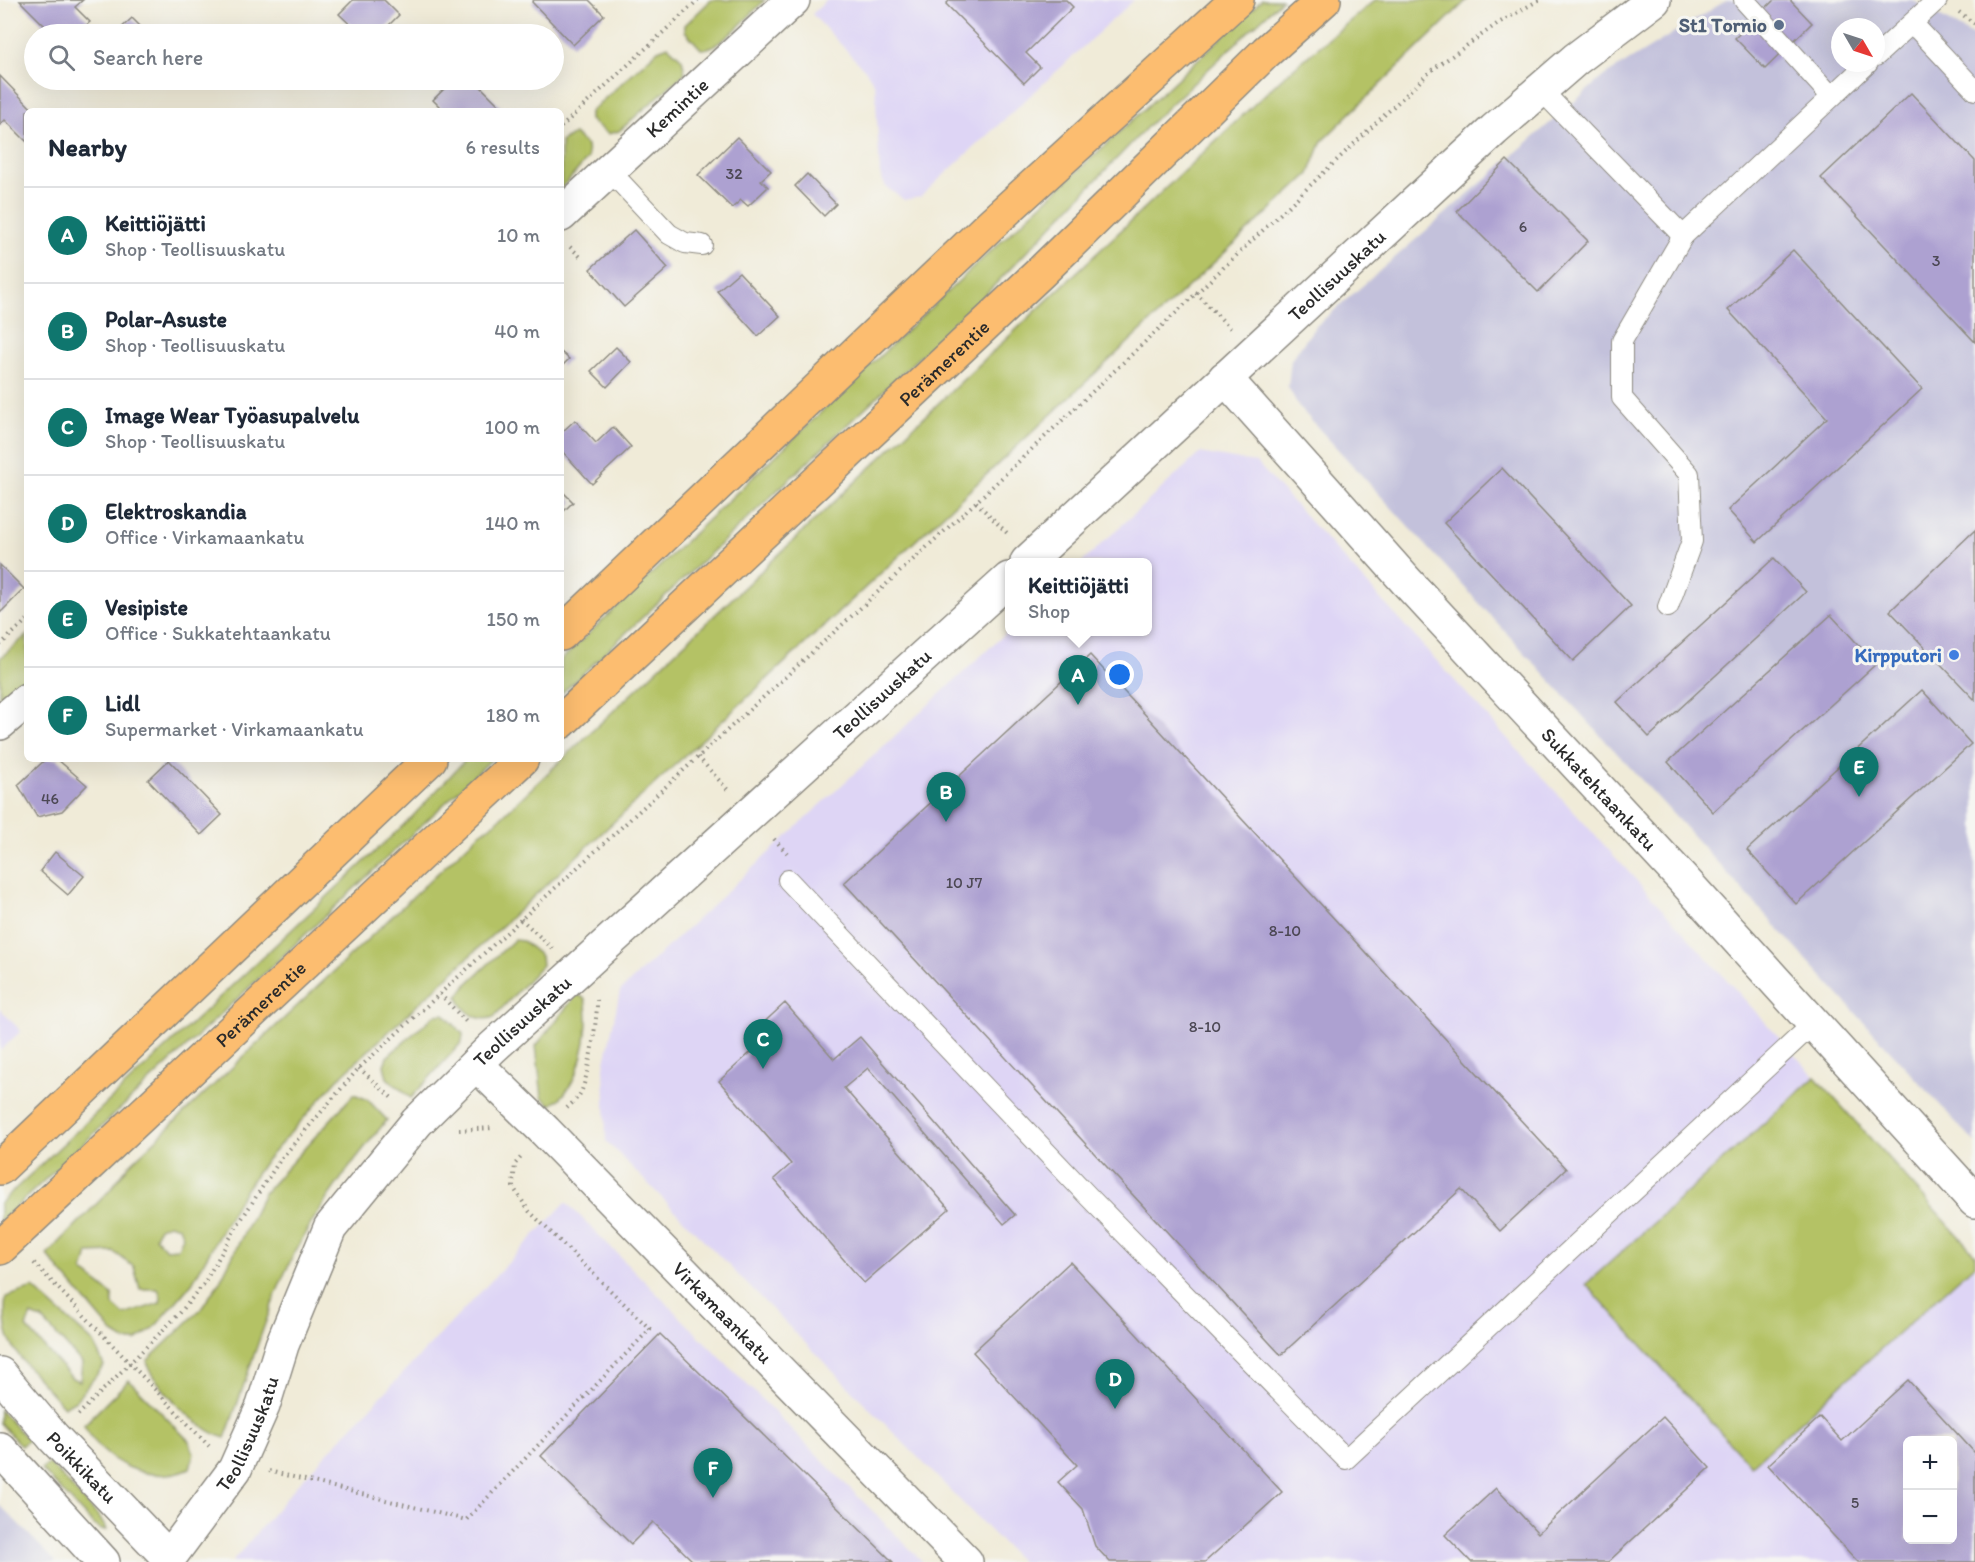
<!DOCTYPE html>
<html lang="en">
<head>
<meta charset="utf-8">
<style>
	body { margin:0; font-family:Itim,sans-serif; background:#f2f2f3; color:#1f2937 }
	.controls { position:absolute; right:18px; bottom:18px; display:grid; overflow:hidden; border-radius:9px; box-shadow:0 6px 24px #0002 }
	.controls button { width:54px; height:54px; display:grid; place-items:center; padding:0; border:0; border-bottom:2px solid #e0e1e3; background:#fff; color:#1f2937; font:30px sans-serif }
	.compass { position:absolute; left:1831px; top:18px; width:54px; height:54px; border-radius:50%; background:#fff; box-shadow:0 6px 24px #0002; rotate:129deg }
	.you { position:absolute; left:1120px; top:675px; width:21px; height:21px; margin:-15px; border:4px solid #fff; border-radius:50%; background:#1a73e8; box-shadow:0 0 0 9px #1a73e833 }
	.badge { display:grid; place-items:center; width:39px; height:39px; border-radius:50%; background:#0f766e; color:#fff; font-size:20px; font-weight:700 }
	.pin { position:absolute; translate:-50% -50px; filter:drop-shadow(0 2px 3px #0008) }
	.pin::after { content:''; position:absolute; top:32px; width:21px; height:18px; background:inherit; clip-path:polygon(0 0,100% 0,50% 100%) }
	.popup { position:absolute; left:1005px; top:558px; width:147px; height:78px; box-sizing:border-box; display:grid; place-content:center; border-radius:9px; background:#fff; filter:drop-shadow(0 2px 4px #0005); font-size:20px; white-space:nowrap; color:#747a83 }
	.popup b { font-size:22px; color:#1f2937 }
	.popup::after { content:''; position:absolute; left:50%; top:100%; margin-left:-12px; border:12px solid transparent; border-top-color:#fff }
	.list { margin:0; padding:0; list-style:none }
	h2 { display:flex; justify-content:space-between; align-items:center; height:78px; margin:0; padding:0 24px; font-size:26px }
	h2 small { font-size:20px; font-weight:400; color:#747a83 }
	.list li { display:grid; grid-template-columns:39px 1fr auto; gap:18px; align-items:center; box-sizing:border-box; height:96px; padding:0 24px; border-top:2px solid #e0e1e3 }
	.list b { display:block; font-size:22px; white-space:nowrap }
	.list p { margin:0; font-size:20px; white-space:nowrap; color:#747a83 }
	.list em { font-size:20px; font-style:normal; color:#747a83 }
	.icon { flex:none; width:33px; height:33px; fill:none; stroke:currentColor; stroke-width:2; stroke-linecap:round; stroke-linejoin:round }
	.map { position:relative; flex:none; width:1975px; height:1562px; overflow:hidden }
	.search { position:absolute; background:#fff; box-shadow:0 6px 24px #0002; left:24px; top:24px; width:540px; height:66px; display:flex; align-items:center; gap:15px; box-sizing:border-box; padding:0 21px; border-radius:33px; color:#747a83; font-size:22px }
	.panel { position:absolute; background:#fff; box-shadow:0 6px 24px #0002; left:24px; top:108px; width:540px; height:654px; border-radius:9px }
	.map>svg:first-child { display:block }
</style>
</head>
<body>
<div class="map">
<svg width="1975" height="1562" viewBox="0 0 1975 1562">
	<rect width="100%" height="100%" fill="#f6f6f2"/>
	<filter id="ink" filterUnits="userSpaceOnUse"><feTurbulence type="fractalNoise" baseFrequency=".0167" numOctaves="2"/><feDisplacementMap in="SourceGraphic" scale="12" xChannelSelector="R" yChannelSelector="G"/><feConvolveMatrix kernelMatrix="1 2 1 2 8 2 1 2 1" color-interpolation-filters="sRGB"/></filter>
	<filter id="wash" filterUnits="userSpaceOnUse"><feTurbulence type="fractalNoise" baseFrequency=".008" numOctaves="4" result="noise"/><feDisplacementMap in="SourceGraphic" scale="24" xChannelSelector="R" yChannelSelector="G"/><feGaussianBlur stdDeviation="1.35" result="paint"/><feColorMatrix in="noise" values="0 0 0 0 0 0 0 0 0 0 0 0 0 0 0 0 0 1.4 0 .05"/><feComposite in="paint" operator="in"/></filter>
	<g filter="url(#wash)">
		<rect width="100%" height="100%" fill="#f0ebd8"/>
		<g fill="#ded5f5" fill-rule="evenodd">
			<path d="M827,0H1134L920,197L904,200L886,187L880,174L875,85L866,71L812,14Z"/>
			<path d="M1200,453L1257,463L1815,1077L1586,1283L1751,1466L1975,1264V1562H1021L606,1141L604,1067L620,991L1009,630L1147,632V562H1082ZM1908,1440H1952V1540H1908Z"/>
			<path d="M0,1009L21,1031L0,1051Z"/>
			<path d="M566,1202L923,1562H232L297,1485Z"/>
		</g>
		<g fill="#c3c1db" fill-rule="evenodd">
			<path d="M1727,0H1912L1975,37V1143L1299,407L1288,387L1291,360L1315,327L1604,76ZM1840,27H1876V63H1840Z"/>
			<path d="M0,1505L56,1562H0Z"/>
		</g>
		<g fill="#b4c265" stroke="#707648" stroke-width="1.5" fill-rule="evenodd">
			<path d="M711,0H765C750,14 721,50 701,49L685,31V25Z"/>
			<path d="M1262,0H1282L1152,122L983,297L561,694V660L964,276Z"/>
			<path d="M1375,0H1467L1322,141L1309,174L339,1078L263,1164L240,1198L192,1283L154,1328L136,1341H126L113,1333L47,1255L110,1190L129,1165L479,834L496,822L1282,78ZM169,1224L179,1227L183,1236L178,1248L166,1249L155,1237L159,1228ZM114,1252L134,1267L140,1289H158L161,1297L160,1303L124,1315L113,1305L112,1295L83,1271L88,1253Z"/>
			<path d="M668,46L682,59L685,73L619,131L608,134L590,120V112L658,50Z"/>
			<path d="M574,134L587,146L588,158L561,189V142Z"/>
			<path d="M27,635V678L0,701V658Z"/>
			<path d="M466,759H492L0,1222V1203L412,817Z"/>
			<path d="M514,940L523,941L541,956L542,965L494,1017C479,1023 463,1012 458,997L467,984Z"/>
			<path d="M577,994L585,999C592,1029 580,1089 551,1105L542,1097L536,1046Z"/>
			<path d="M444,1014L463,1034L462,1042L411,1098L387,1078L384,1065L387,1057L435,1015Z"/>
			<path d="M1815,1077L1975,1254V1264L1751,1466L1586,1284Z"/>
			<path d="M354,1094L368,1100L387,1120C347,1168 308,1220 283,1277C261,1329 245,1385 225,1438C198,1430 155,1387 147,1361L201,1309L219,1283L264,1193Z"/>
			<path d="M33,1288L94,1343L104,1366L76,1400L64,1407C56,1399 50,1391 42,1383C16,1353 0,1340 6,1297ZM31,1315L42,1319L82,1363L80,1381L72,1378L26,1327Z"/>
			<path d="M129,1380L189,1441L194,1453L190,1468C150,1486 103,1463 84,1425Z"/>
			<path d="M0,1410L28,1440L21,1446L0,1423Z"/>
			<path d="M49,1463L99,1517L107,1530H101L93,1524L41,1469Z"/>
		</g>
		<g id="blocks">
			<g fill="#ada1d1" fill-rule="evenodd">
				<path d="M83,0L75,7L90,22L76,34H53L20,1Z"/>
				<path d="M353,0H384L399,15L380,34H360L339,14Z"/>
				<path d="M534,0H589L604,15L573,45L532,2Z"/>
				<path d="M950,0H1066L1073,7L1026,53L1040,67L1024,83L946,4Z"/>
				<path d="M1774,0H1790L1812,23L1765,69L1735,38Z"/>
				<path d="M132,18L148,34H115Z"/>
				<path d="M0,76L34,111H27V142L5,120L0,125Z"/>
				<path d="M453,80H474L505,111H444L433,100Z"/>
				<path d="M1911,93L1975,161V342L1821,178Z"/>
				<path d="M737,137L771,171L761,180L768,187L748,206L741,200L732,208L698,175Z"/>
				<path d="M1507,160L1588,241L1538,292L1457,211Z"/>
				<path d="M807,174L836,204L824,216L795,186Z"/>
				<path d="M634,230L668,268L624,307L590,269Z"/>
				<path d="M1793,250L1922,389L1757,542L1728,510L1827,418L1728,310Z"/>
				<path d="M739,272L780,316L758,336L717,291Z"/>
				<path d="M616,347L631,362L607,387L591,371Z"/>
				<path d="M561,352L569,359L561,367Z"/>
				<path d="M575,420L596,443L613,427L631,447L592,484L561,450V433Z"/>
				<path d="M1502,468L1631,606L1573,661L1444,523Z"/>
				<path d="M561,490L573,502L561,514Z"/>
				<path d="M1975,530V700L1890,611Z"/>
				<path d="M1774,558L1806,592L1649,737L1617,702Z"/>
				<path d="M0,565L24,589L0,613Z"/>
				<path d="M1831,615L1876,664L1713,812L1668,762Z"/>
				<path d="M1090,655L1566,1169L1500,1231L1461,1189L1281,1355L844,883Z"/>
				<path d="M1922,690L1971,744L1796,904L1747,850Z"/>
				<path d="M46,759H57L87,785L62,811L37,817L18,785Z"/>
				<path d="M169,760L222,815L201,835L148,780Z"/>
				<path d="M55,852L84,876L68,895L40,871Z"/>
				<path d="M785,1003L834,1059L860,1037L1015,1215L1004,1224L868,1068L844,1088L949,1209L864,1283L774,1179L791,1164L719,1081L768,1037L759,1027Z"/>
				<path d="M1070,1262L1282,1492L1205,1562H1110L1095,1546L1083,1509L1058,1482L1077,1465L973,1352Z"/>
				<path d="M660,1334L893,1562H694L653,1522L631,1544L541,1456Z"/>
				<path d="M1908,1380L1975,1453V1562H1858L1768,1465L1820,1417L1842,1441ZM1908,1440H1952V1540H1908Z"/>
				<path d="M1663,1417L1710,1468L1608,1562H1471L1445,1535L1496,1488L1538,1533Z"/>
			</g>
		</g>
	</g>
	<g filter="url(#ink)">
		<use href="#blocks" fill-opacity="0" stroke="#8e8b82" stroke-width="1.5"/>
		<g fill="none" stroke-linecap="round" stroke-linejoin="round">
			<defs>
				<g id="lane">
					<path d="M1744,0L1831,96"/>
					<path d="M1913,24L1975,90"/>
					<path d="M1876,56L1937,0"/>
					<path d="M1541,90L1683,236L1868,63"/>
					<path d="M609,170L669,234L685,243L702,245"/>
					<path d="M1668,607L1692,541L1689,474L1622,398V341L1683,236"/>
					<path d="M788,880L1088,1196L1346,1459L1813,1024"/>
				</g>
				<g id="street">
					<path id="s1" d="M561,215L793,0"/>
					<path id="s2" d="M1225,378L1407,582L1681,877L1975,1201"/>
					<path id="s3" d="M1027,562L1494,130L1576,59L1654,0"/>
					<path d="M0,723L27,700"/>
					<path id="s4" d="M476,1064L545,1131L966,1562"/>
					<path id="s5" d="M0,1374L54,1438L169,1558"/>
					<path d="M0,1449L103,1562"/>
					<path id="s6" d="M166,1562L235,1469L263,1406L282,1345L330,1228L417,1122L492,1048L1009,579"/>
				</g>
				<g id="highway">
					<path d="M561,634L990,225L1237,0"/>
					<path id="s7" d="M561,722L1041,272L1266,52L1324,0"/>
					<path d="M0,1168L430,759"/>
					<path id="s8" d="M0,1248L522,759"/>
				</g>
			</defs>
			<use href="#lane" stroke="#8e8b82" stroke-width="22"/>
			<use href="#street" stroke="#8e8b82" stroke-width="36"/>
			<use href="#highway" stroke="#8e8b82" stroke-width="36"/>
			<g stroke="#8e8b82" stroke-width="4" stroke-dasharray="1.5 4.5" stroke-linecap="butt">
				<path d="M1959,12L1975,24"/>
				<path d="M561,127L698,0"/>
				<path d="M570,247L583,259"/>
				<path d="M1196,293L1231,329"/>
				<path d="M976,502L1007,533"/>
				<path d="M0,645L27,620"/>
				<path d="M698,757L728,790"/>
				<path d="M774,839L787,853"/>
				<path d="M521,919L553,949"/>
				<path d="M440,994L468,1024"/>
				<path d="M359,1068L393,1099"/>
				<path d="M567,1108C571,1104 577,1099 580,1094C588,1081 598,1015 597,1000"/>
				<path d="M459,1130L493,1128"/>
				<path d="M34,1263L209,1446"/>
				<path d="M78,1415L179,1314L203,1285L237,1226L280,1160L359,1068L976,502L1432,70L1497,24L1539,0"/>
				<path d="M269,1471L466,1520L650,1329L529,1211L513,1187L515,1164L523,1155"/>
			</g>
			<use href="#lane" stroke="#fff" stroke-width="20"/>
			<use href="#street" stroke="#fff" stroke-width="33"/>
			<use href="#highway" stroke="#fcbd6f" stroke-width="33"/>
		</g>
	</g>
	<circle fill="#5c6f8a" stroke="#f6f6f2" stroke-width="2" cx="1779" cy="25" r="6"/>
	<circle fill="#3f7fe0" stroke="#f6f6f2" stroke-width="2" cx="1954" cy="655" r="6"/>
	<g text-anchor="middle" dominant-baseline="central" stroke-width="6" stroke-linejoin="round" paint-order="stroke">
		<g font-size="16" fill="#4c4854">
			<text x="734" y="173">32</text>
			<text x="1523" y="226">6</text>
			<text x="1936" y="260">3</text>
			<text x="50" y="798">46</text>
			<text x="964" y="882">10 J7</text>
			<text x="1285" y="930">8-10</text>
			<text x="1205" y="1026">8-10</text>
			<text x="1855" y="1502">5</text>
		</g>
		<g font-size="20" font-weight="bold" fill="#4e5e75" stroke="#f6f6f2" text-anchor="end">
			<text x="1767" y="25">St1 Tornio</text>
		</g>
		<g font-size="20" fill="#2b2b2b" stroke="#f6f6f2">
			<text stroke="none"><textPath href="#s1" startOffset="158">Kemintie</textPath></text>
			<text stroke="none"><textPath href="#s3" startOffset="422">Teollisuuskatu</textPath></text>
			<text stroke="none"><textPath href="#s7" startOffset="525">Perämerentie</textPath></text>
			<text stroke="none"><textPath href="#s6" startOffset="1144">Teollisuuskatu</textPath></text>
			<text stroke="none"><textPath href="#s2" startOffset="556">Sukkatehtaankatu</textPath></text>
			<text stroke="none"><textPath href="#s8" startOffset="357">Perämerentie</textPath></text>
			<text stroke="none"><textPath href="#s6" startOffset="658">Teollisuuskatu</textPath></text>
			<text stroke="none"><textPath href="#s4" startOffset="350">Virkamaankatu</textPath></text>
			<text stroke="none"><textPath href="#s6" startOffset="153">Teollisuuskatu</textPath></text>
			<text stroke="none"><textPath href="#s5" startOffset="124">Poikkikatu</textPath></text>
		</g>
		<g font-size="20" font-weight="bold" fill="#366cbe" stroke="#f6f6f2" text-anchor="end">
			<text x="1942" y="655">Kirpputori</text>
		</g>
	</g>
</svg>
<div class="controls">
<button>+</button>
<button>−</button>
</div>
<svg class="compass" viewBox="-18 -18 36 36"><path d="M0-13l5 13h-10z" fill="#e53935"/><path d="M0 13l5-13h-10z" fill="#747a83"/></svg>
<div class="you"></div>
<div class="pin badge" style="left:1078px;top:705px">A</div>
<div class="popup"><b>Keittiöjätti</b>Shop</div>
<div class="pin badge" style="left:946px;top:822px">B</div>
<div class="pin badge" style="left:763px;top:1069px">C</div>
<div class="pin badge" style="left:1115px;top:1409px">D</div>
<div class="pin badge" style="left:1859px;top:797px">E</div>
<div class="pin badge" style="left:713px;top:1498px">F</div>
<div class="search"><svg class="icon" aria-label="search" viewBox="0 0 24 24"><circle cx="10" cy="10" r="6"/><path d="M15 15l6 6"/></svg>Search here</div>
<section class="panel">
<h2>Nearby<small>6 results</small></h2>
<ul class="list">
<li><span class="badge">A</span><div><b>Keittiöjätti</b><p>Shop · Teollisuuskatu</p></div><em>10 m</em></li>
<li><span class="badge">B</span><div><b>Polar-Asuste</b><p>Shop · Teollisuuskatu</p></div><em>40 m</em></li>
<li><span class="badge">C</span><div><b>Image Wear Työasupalvelu</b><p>Shop · Teollisuuskatu</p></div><em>100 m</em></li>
<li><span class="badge">D</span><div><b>Elektroskandia</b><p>Office · Virkamaankatu</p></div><em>140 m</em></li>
<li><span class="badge">E</span><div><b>Vesipiste</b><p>Office · Sukkatehtaankatu</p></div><em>150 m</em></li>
<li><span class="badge">F</span><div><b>Lidl</b><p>Supermarket · Virkamaankatu</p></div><em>180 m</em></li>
</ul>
</section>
</div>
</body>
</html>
